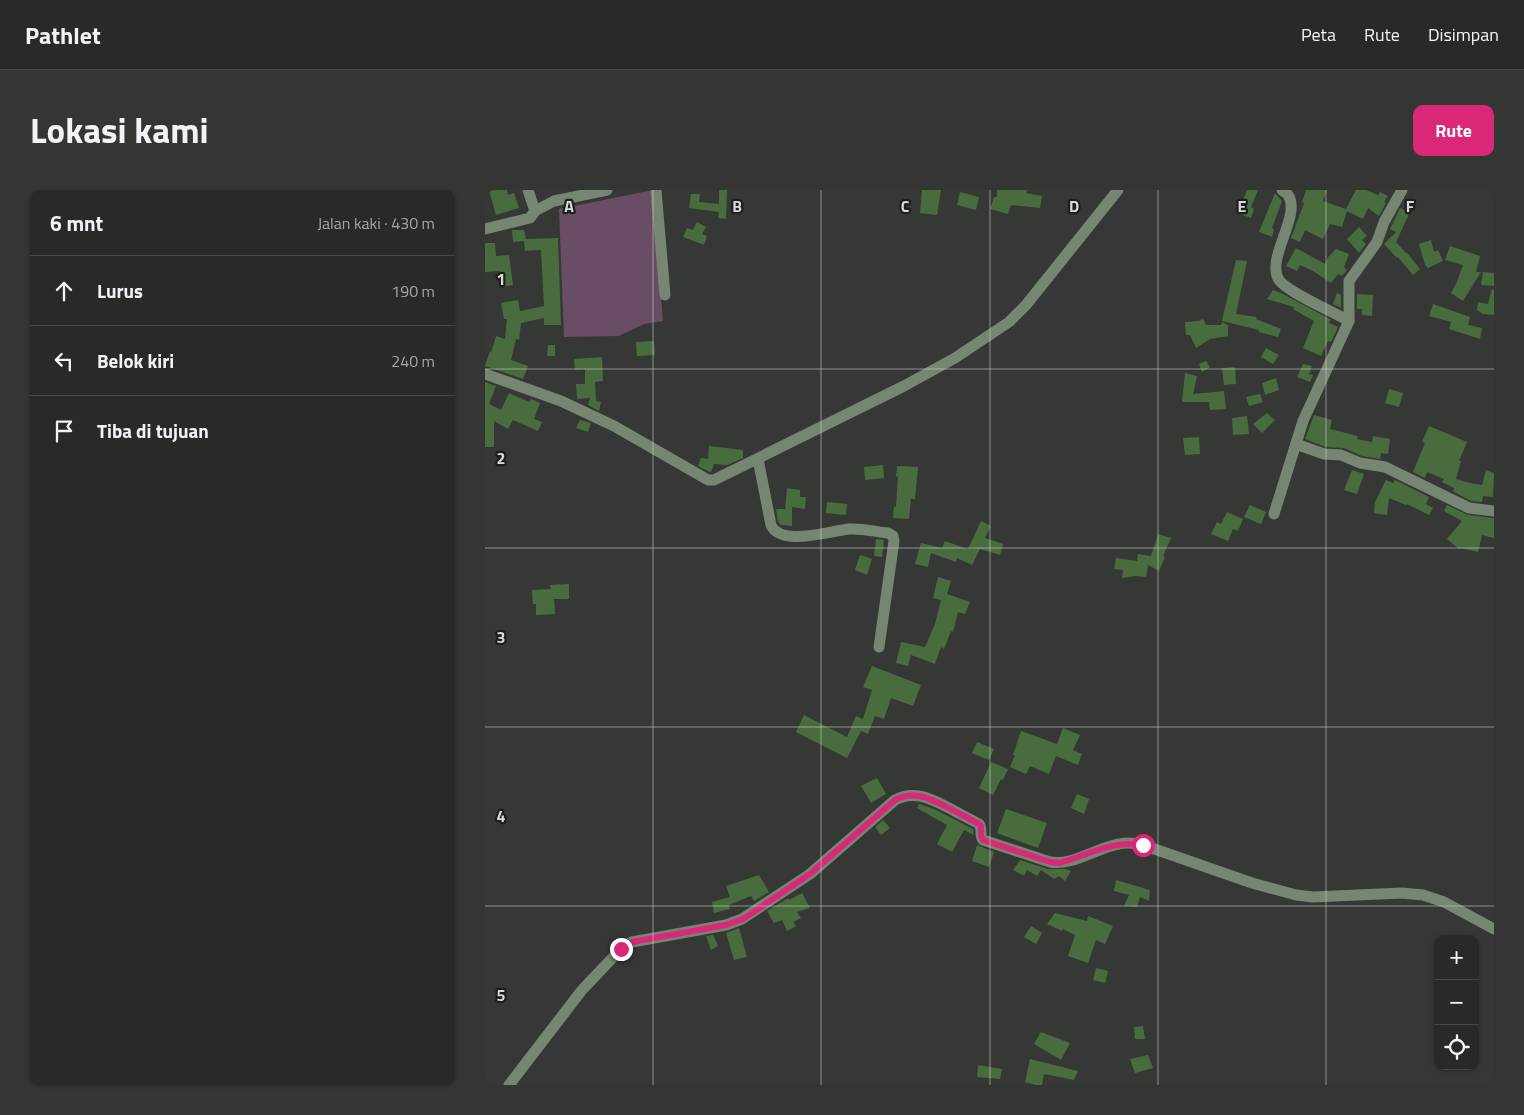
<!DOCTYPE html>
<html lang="id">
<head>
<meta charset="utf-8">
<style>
	body { margin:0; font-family:"Titillium Web",sans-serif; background:#343633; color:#f1f3f6 }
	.controls { position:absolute; right:15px; bottom:15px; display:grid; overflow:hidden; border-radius:10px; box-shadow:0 1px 4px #0004 }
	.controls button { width:45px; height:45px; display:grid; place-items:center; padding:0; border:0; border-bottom:1px solid #444644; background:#282a27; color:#f1f3f6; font:25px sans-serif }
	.stop { position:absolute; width:15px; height:15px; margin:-11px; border:4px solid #db2777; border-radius:50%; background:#fff }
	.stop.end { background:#db2777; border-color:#fff; box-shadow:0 1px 5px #0008 }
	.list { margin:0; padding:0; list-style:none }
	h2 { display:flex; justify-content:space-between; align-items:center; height:65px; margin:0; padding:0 20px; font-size:21px }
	h2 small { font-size:16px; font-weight:400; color:#a5a7a7 }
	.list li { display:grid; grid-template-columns:32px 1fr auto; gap:15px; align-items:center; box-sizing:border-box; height:70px; padding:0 20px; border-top:1px solid #444644 }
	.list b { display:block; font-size:19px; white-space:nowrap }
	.list em { font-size:16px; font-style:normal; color:#a5a7a7 }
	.icon { flex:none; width:28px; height:28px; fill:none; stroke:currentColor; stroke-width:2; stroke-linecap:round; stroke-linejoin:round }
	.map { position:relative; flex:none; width:1009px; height:895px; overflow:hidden; border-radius:10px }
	header { display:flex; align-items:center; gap:30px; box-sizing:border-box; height:70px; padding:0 25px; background:#282a27; border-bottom:1px solid #444644 }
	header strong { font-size:24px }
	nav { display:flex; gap:28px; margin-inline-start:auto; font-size:18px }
	.intro { display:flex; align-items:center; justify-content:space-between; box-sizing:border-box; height:120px; padding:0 30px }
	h1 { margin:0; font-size:35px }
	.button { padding:12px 22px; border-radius:10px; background:#db2777; color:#fff; font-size:18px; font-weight:700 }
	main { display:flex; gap:30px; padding:0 30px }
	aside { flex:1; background:#282a27; border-radius:10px; box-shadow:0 1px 4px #0004 }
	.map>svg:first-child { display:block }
</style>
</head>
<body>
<header>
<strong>Pathlet</strong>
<nav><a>Peta</a><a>Rute</a><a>Disimpan</a></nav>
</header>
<div class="intro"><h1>Lokasi kami</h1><a class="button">Rute</a></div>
<main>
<aside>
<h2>6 mnt<small>Jalan kaki · 430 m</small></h2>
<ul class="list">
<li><svg class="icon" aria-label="ahead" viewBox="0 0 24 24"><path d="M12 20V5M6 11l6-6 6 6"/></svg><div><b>Lurus</b></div><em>190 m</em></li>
<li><svg class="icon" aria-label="left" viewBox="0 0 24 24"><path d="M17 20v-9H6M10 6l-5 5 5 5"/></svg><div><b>Belok kiri</b></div><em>240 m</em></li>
<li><svg class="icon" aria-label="arrive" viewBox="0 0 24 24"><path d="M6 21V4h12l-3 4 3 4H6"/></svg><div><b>Tiba di tujuan</b></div></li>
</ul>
</aside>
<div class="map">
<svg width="1009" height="895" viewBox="0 0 1009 895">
	<rect width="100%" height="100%" fill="#353834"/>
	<path fill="#694d65" d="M168,0L178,131L159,134L134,146L79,147L74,19Z"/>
	<g fill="#496c3f">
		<path d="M4,0H22L23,5L29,3L34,18L11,25Z"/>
		<path d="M234,0H242L241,29L233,28L234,22L204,18L206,4H215L214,12L234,14Z"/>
		<path d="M437,0H456L452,25L435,23Z"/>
		<path d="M512,0H542L541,3L557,6L555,18L526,15L523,24L505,19L509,7H512Z"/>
		<path d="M762,0H773L766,17L769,19L766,28L753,23Z"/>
		<path d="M821,0H842L838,11L861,19L871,0H881L893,5L895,2L903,6L899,12L901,13L894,26L883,18L878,29L862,21L857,37L845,34L838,49L820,40L815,52L806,48L819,13L817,12Z"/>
		<path d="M475,2L494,7L491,20L472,15Z"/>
		<path d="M790,3L797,11L787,38L789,39L787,47L774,42Z"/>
		<path d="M915,18L925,22L911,52L921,63H922L935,79L928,85L913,67L912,68L899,54L911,42L905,39Z"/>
		<path d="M212,32L221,37L217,44L222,46L219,55L198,47L202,38L208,40Z"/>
		<path d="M874,37L882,46L877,50L881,54L874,63L862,49Z"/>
		<path d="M27,40H39L41,49L73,48L76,135H59V128L36,133L34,150L31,149L26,170L43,176L38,189L0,176L5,161L6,163L11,146L20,149L22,129H19L16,113L33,110L35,121L59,116L56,60L40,61L39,51L28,52Z"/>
		<path d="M946,50L949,62L953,60L958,71L943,78L940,75L934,54Z"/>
		<path d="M0,53H10L11,66L24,65L28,95L17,97L15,81L0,82Z"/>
		<path d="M965,56L995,66L991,82H996L978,111L966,103L971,94L978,75L960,70Z"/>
		<path d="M811,58L840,74L843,67L851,59L864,64L859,77L862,80L857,86L853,84L846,93L828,81L815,75L812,81L801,76Z"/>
		<path d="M751,70L762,71L751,124L772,127L771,129L796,139L793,147L774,142V140L737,131Z"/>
		<path d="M998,82L1009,83V96L996,95Z"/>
		<path d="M1007,99L1009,100V125L998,124L992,120L993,112L1003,114Z"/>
		<path d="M788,100L798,104L843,128L846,130L844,133L853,137L846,152L843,151L836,166L818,158L829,131L808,119L809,117L782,109Z"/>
		<path d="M852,103L856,105V118L848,114Z"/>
		<path d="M872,104L888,105L887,126L877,125V119H872Z"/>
		<path d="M948,114L985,127L983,135L997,138L995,149L964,139L966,132L944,126Z"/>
		<path d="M718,129L721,135H736L737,132L743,135V146L725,149L711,158L705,145H701L700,132L714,131Z"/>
		<path d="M169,151L170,165L152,166L151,152Z"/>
		<path d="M63,155H70V166H62Z"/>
		<path d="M781,158L794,165L788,174L776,167Z"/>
		<path d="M117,167L118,191L110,192L111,211L116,212L114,221L103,215L105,208L92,209L91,194H100V179L90,180L89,169Z"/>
		<path d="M721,171L725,177L717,182L714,174Z"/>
		<path d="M818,174L827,176L824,184L828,185L825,192L812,187Z"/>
		<path d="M750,177L751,194L739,195L737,178Z"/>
		<path d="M700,183L712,186L708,204L739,201L741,219L725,220L724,212H697Z"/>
		<path d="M791,188L794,200L780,205L777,193Z"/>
		<path d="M0,192L11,196L4,214L16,220L24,203L44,212L46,209L55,213L49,229L57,232L53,241L28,230L23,239L9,231V257H0Z"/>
		<path d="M904,199L918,203L914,217L900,213Z"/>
		<path d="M775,204L778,212L764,216L761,207Z"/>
		<path d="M782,223L790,230L777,243L768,234Z"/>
		<path d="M829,225L847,230L845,239L873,246L872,249L887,252L888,246L905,249L903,264L896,263L895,269L877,266L859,258L841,257L820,249Z"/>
		<path d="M762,226L764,244L748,245L747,228Z"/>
		<path d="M95,230L106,233L103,242L91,238Z"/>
		<path d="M944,236L982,252L974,271H976L971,289L985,293L997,295L1001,280L1009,283L1008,307L998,306L997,312L986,311L969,302L968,301L969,298L957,292L959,289L942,282L940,288L928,282L940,253L937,252Z"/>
		<path d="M714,247L715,264L700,265L698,248Z"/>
		<path d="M224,256L258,260V268L242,275L229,274L226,282H225L213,276L216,268L223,269Z"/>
		<path d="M398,275L399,288L380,290L379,277Z"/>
		<path d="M412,276L433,277L430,309H426L424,329L408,328L409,316L411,317L413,286L411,287Z"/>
		<path d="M867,280L879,284L872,304L859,300Z"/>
		<path d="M901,290L908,293L910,290L944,307L941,314L948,318L944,325L922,314L921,315L904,308L902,325L889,323L890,312Z"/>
		<path d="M302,298L315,300V307H321L320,319L307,317V336L296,335L293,332L291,319H300Z"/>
		<path d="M342,312L362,314L361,325L341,323Z"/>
		<path d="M765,315L781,322L776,334L759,327Z"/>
		<path d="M962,315L983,325L1009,328V348L997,345L993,362L975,358L974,359L962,349L977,331L959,321Z"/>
		<path d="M742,322L758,329L753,341L748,339L743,351L726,344L732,332L736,334Z"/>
		<path d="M496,331L506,336L500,348L518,354L515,365L495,359L487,375L472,368L471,372L446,363L443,377L430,374L436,353L457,358L460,351L483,359Z"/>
		<path d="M673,344L686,348L678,366L680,367L674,381L663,375L661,387L650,386L637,388L638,380L629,379L631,368L652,371L653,364L666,366Z"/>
		<path d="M391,349L399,350L397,367L389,366Z"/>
		<path d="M375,365L387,369L382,385L370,380Z"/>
		<path d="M453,387L466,391L462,404L485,412L480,424L473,422L468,442L466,441L459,459L456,457L450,474L426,465L423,476L411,473L416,452L440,457L450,434L456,410L448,408Z"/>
		<path d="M84,394V409H69L70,424L51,425V414H48L47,400L66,399L65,395Z"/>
		<path d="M387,476L436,495L428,516L406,508L399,529L390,526L383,544L376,541L362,568L311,542L319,525L362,547L371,526L378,529L387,500L378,497Z"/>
		<path d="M578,538L595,545L588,560L597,564L593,575L571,566L564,584L545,576L541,584L525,577L530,565H528L536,541L572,554Z"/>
		<path d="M492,552L509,559L504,570L487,563Z"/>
		<path d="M506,572L523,579L518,590L516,589L508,605L494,598Z"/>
		<path d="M392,588L401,604L386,613L376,596Z"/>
		<path d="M592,604L604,609L599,624L586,618Z"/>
		<path d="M434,614L449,619L488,639L489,645L479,640L467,662L452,654L462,635L432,618Z"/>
		<path d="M521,619L562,633L553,658L512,643Z"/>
		<path d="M398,630L405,638L396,645L390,637Z"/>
		<path d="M492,655L509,662L504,677L487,671Z"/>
		<path d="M535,670L563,679H580L586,681L580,691L574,686L569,689L556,680L552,686L542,680L539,686L528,680Z"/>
		<path d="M274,685L284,702L269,711L266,706L244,715L245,719L229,723L227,712L245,707L241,696Z"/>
		<path d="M631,690L665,700L664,711L655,707L652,717L639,716L644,705L629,701Z"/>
		<path d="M317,703L325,718L312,722L316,728L308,732L311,736L302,741L297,730L289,733L282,721L303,708L304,710Z"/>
		<path d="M570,723L602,731L603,726L628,736L620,754L611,750L603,773L583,766L590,745L578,739L577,741L562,734Z"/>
		<path d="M546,736L557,743L551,754L539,747Z"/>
		<path d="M254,738L262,767L249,770L241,743Z"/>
		<path d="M228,745L233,756L226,760L221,746Z"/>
		<path d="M611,778L623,781L620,793L608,790Z"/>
		<path d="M658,836L660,849H650L649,837Z"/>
		<path d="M556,842L585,853L576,870L549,854Z"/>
		<path d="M663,865L668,878L650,883L645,869Z"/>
		<path d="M545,869L593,881L589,890L559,884L557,895H551L540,892Z"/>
		<path d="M493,875L517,879L515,889L492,887Z"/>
	</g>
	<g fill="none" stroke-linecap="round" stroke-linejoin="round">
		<g stroke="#768672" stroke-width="11">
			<path d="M43,0L50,21"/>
			<path d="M171,0L180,105"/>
			<path d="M797,0C799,2 802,3 803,5C817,25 780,69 794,90C802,102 849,122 864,131"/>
			<path d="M0,39L45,28L50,21L69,11L122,0"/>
			<path d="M0,184L76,211L129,236L223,290H229L419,196L470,168L524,132L541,115L633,0"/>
			<path d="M811,254L839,264L856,265L875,273L900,277L984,318L1009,321"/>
			<path d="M273,269L286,335C296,357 344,341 364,339C377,338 391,342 403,343L408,346L409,351L394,457"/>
			<path d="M789,324L818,231L864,131V91L892,52L899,32L917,0"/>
			<path d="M24,895L97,800L136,759L147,752L241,735L257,729L325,684L410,610C430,599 448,610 466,619C475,624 485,629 494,634C498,639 494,645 498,650L565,672C588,676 611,658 634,654C642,652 650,653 658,655L767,693L811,705L828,707L917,703L938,705L959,712L1009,739"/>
		</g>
	</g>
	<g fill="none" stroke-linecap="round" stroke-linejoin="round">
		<path stroke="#db2777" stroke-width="6" d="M136,759L147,752L241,735L258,729L325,684L410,610C430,599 448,610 466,619C475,624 485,629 494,634L496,636V646L498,650L565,672L575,673L581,671C606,663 631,650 658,655"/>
	</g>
	<path fill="none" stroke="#d8dad7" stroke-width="1" stroke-opacity="0.55" d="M168,0V895M336,0V895M505,0V895M673,0V895M841,0V895M0,179H1009M0,358H1009M0,537H1009M0,716H1009"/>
	<g font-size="16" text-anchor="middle" font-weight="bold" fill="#d8dad7" stroke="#1d1f1d" stroke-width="4.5" stroke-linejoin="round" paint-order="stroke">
		<text x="84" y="22">A</text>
		<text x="252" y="22">B</text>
		<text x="420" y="22">C</text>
		<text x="589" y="22">D</text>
		<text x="757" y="22">E</text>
		<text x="925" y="22">F</text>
		<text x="16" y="95">1</text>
		<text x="16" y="274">2</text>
		<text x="16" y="453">3</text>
		<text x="16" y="632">4</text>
		<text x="16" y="811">5</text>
	</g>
</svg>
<div class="controls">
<button>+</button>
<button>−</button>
<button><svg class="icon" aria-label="locate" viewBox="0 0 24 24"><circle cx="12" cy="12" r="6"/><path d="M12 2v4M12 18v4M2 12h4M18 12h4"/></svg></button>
</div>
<div class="stop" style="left:658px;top:655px"></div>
<div class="stop end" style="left:136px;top:759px"></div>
</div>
</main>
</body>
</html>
